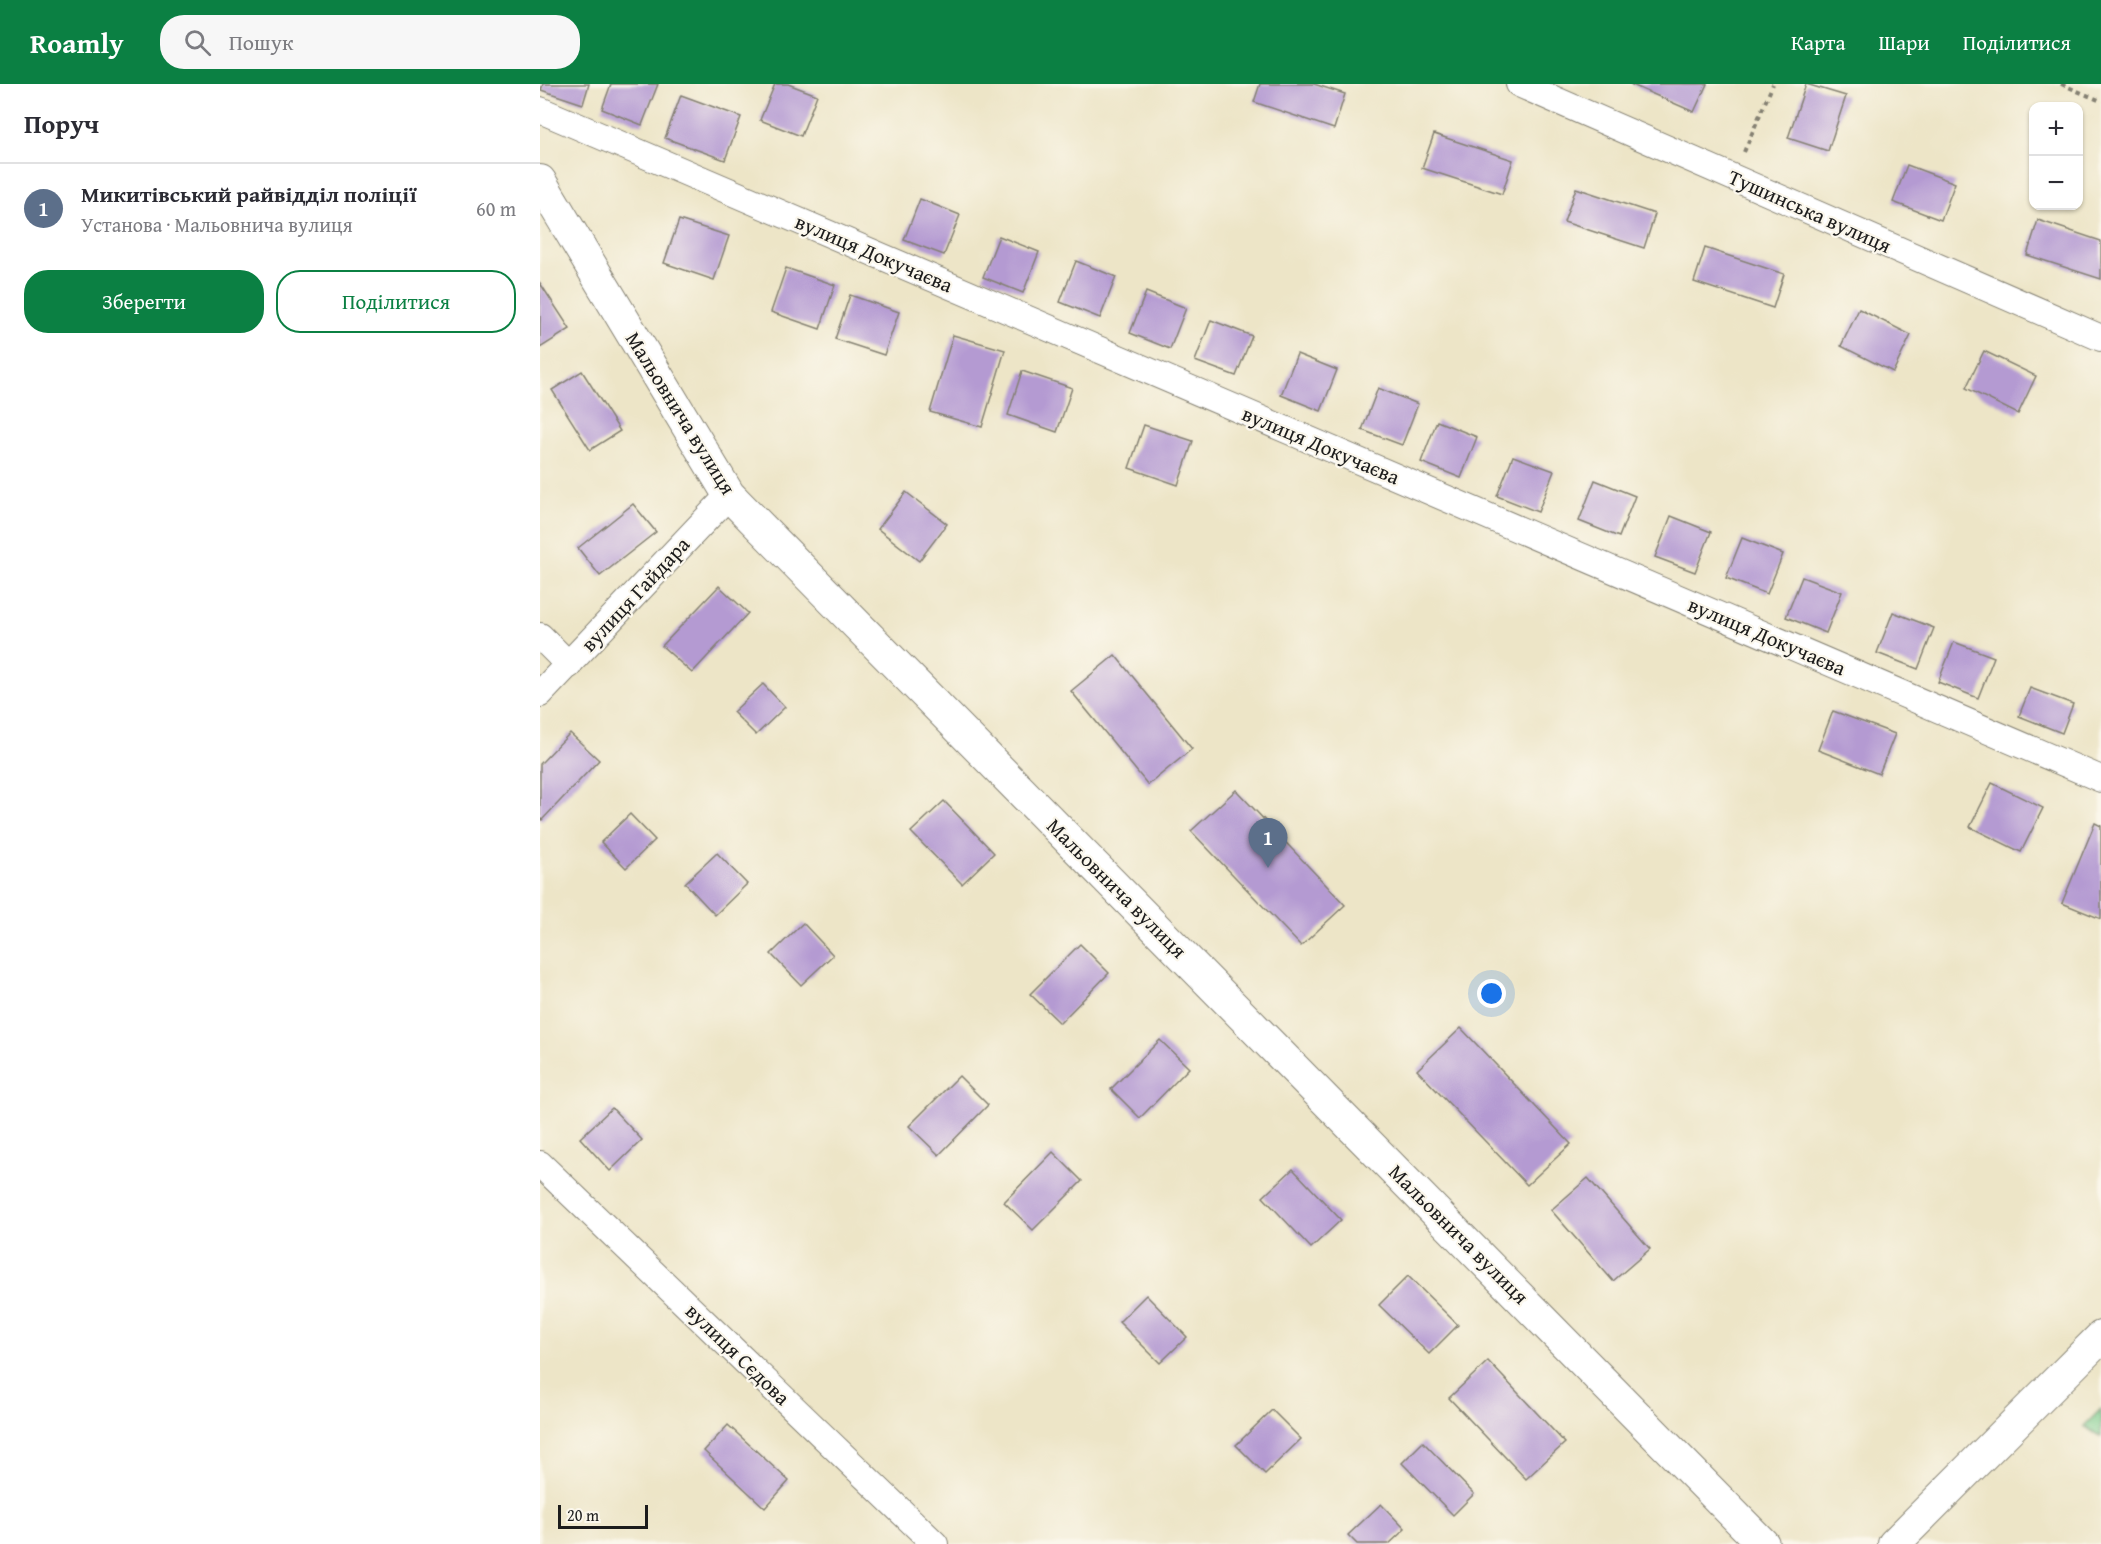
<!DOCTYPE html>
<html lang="uk">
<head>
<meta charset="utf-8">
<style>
	body { margin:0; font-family:"Gentium Book Plus",serif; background:#f7f7f7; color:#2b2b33 }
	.controls { position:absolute; right:18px; top:18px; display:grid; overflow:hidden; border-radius:12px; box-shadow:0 2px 4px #0004 }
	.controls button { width:54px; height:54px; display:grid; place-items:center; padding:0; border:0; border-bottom:2px solid #e1e1e2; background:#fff; color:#2b2b33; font:30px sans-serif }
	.scale { position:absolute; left:18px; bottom:15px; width:90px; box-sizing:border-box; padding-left:6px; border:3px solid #1c1c1c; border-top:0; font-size:16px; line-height:21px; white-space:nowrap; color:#1c1c1c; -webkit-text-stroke:4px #fbf7ec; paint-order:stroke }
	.you { position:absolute; left:952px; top:910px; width:21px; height:21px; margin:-15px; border:4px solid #fff; border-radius:50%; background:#1a73e8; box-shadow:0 0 0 9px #1a73e833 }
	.badge { display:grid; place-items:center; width:39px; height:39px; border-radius:50%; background:#0b8043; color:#fff; font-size:20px; font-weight:700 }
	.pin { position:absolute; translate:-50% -50px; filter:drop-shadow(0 2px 3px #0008) }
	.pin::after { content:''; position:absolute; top:32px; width:21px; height:18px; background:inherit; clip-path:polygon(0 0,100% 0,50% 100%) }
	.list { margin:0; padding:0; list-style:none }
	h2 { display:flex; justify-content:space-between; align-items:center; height:78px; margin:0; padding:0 24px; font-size:26px }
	h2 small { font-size:20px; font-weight:400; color:#7c7c81 }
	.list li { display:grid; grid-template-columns:39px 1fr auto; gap:18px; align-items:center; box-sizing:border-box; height:90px; padding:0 24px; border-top:2px solid #e1e1e2 }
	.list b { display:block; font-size:22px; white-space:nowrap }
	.list p { margin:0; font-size:20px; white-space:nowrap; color:#7c7c81 }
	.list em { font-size:20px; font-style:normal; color:#7c7c81 }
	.actions { display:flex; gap:12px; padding:18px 24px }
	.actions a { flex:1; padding:14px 0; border:2px solid #0b8043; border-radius:24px; text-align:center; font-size:21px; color:#0b8043 }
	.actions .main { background:#0b8043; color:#fff }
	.icon { flex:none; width:33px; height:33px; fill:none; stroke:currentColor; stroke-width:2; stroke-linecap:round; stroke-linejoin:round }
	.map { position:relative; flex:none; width:1561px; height:1460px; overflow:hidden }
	header { display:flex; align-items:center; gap:36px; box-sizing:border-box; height:84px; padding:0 30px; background:#0b8043; color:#fff }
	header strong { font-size:28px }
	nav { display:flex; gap:33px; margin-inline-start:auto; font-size:21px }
	.search { width:420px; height:54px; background:#f7f7f7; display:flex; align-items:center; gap:15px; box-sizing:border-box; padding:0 21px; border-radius:24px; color:#7c7c81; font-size:22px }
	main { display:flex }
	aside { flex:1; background:#fff }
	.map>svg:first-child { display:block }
</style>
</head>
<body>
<header>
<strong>Roamly</strong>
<div class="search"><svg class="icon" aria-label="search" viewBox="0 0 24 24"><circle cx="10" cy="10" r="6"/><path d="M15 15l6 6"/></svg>Пошук</div>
<nav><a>Карта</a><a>Шари</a><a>Поділитися</a></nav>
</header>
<main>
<aside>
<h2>Поруч<small></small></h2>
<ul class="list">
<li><span class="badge" style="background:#5c6f8a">1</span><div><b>Микитівський райвідділ поліції</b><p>Установа · Мальовнича вулиця</p></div><em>60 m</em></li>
</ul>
<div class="actions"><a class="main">Зберегти</a><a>Поділитися</a></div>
</aside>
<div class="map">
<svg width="1561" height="1460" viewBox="0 0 1561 1460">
	<rect width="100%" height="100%" fill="#fbf7ec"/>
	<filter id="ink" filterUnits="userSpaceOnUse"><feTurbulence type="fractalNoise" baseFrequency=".0167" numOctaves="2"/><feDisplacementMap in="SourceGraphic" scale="12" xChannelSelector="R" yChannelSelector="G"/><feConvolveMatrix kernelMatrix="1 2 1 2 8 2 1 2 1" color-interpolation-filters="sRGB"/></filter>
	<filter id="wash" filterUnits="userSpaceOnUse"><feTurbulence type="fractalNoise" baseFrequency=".008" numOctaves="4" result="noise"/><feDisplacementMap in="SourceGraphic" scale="24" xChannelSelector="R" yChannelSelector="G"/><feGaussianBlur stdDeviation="1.35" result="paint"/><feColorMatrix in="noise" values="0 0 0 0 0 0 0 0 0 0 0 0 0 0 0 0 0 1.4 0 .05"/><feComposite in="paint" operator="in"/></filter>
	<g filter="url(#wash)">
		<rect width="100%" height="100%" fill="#ede5c7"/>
		<path fill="#7dcc8c" stroke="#4c7454" stroke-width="1.5" d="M1561,1325V1353L1544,1342Z"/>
		<g id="blocks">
			<g fill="#b49ad2">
				<path d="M3,0H49L43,20L1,6Z"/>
				<path d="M71,0H118L102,41L62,25Z"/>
				<path d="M235,0H248L277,11L261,52L220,36Z"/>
				<path d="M720,0H774L805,10L794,45L714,18Z"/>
				<path d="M1090,0H1167L1154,28Z"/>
				<path d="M1266,0L1306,12L1288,67L1248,54Z"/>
				<path d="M141,11L201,33L185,76L125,54Z"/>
				<path d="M894,50L973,76L962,110L882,84Z"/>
				<path d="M1367,81L1415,99L1401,136L1353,118Z"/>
				<path d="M1036,104L1115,130L1104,164L1024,138Z"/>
				<path d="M380,115L420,131L404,171L364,156Z"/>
				<path d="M139,136L189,152L174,196L124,179Z"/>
				<path d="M1498,136L1561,157V195L1487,171Z"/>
				<path d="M459,152L499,168L483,209L443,193Z"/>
				<path d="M1165,164L1244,190L1233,224L1154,198Z"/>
				<path d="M536,177L576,193L560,234L520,218Z"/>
				<path d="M246,184L295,201L280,245L231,228Z"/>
				<path d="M0,199L30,245L0,264Z"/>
				<path d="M606,208L646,224L630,265L590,249Z"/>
				<path d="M310,211L359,228L344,271L295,255Z"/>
				<path d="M1319,225L1371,251L1353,288L1301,262Z"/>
				<path d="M671,236L712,252L696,292L655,277Z"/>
				<path d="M413,251L465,266L442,343L390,328Z"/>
				<path d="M1444,267L1496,292L1478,330L1426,304Z"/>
				<path d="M757,270L797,286L781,327L741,311Z"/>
				<path d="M42,287L80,347L50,366L12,306Z"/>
				<path d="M482,287L532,304L517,348L468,331Z"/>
				<path d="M838,304L878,320L862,361L822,346Z"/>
				<path d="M897,337L937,353L921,394L881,378Z"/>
				<path d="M604,341L653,357L638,401L589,384Z"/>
				<path d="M973,372L1014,387L998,428L957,412Z"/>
				<path d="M1055,396L1095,412L1079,453L1039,437Z"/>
				<path d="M366,408L407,440L379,477L338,445Z"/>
				<path d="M93,420L116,448L60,492L38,464Z"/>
				<path d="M1131,432L1171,448L1155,488L1115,473Z"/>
				<path d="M1202,454L1243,470L1227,510L1186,494Z"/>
				<path d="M1262,493L1302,508L1286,549L1246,533Z"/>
				<path d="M179,502L208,529L152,589L122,562Z"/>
				<path d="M1353,528L1394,544L1378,585L1337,569Z"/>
				<path d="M1414,558L1454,573L1438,614L1398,598Z"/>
				<path d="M575,571L652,665L608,701L531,607Z"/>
				<path d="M223,600L245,623L216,651L193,628Z"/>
				<path d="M1490,604L1533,620L1522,649L1479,632Z"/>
				<path d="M1293,627L1355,650L1339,690L1278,666Z"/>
				<path d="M30,649L59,676L2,736L0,734V680Z"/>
				<path d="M1452,699L1503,724L1481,768L1430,743Z"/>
				<path d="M696,706L805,821L761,862L651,747Z"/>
				<path d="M404,717L454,769L422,800L371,748Z"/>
				<path d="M90,730L115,756L86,784L61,758Z"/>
				<path d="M1555,739L1561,742V835L1522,819Z"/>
				<path d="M177,769L207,800L175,831L145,799Z"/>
				<path d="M263,839L293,871L261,901L231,870Z"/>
				<path d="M540,860L569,889L520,939L490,910Z"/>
				<path d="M921,944L1031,1060L987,1101L877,986Z"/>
				<path d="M620,956L649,984L600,1034L571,1005Z"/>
				<path d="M419,992L448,1021L399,1071L369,1042Z"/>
				<path d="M72,1024L102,1056L70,1087L40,1054Z"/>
				<path d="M513,1068L542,1097L493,1146L464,1118Z"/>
				<path d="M753,1085L801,1136L771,1164L723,1113Z"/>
				<path d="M1048,1094L1110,1165L1073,1197L1011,1126Z"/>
				<path d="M868,1192L918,1241L889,1270L839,1221Z"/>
				<path d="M606,1211L647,1253L620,1279L579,1238Z"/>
				<path d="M948,1277L1025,1359L986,1395L909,1314Z"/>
				<path d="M732,1326L761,1355L725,1390L696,1361Z"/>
				<path d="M188,1341L249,1397L225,1424L164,1367Z"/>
				<path d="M883,1358L934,1410L913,1431L862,1379Z"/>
				<path d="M841,1420L865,1445L849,1460H817L808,1451Z"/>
			</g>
		</g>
	</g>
	<g filter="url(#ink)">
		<use href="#blocks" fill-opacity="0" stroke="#848072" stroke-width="1.5"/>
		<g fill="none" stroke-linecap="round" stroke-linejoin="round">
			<defs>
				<g id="minor">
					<path d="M979,0L1561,254"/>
					<path d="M0,26L1561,695"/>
					<path d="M0,552L29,581"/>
					<path d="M0,610L189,411"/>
					<path d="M0,1080L395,1460"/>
				</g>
				<g id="tertiary">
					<path d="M0,97L189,411L1223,1460"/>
					<path d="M1354,1460L1561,1253"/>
				</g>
			</defs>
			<use href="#minor" stroke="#848072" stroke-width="28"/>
			<use href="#tertiary" stroke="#848072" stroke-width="34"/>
			<g stroke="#848072" stroke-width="4" stroke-dasharray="4.5 4.5" stroke-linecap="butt">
				<path d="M1521,0L1561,17"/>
				<path d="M1204,68L1233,0"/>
			</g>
			<use href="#minor" stroke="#fff" stroke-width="26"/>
			<use href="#tertiary" stroke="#fff" stroke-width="32"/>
		</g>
	</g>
	<g text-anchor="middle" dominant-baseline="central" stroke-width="4.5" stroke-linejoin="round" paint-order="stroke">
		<g font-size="21" fill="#1c1c1c" stroke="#fbf7ec">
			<text transform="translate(1270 127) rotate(24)">Тушинська вулиця</text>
			<text transform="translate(334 169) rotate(23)">вулиця Докучаєва</text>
			<text transform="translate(141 329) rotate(58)">Мальовнича вулиця</text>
			<text transform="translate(781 361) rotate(23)">вулиця Докучаєва</text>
			<text transform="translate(95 510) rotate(-47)">вулиця Гайдара</text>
			<text transform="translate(1227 552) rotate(23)">вулиця Докучаєва</text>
			<text transform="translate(577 804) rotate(45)">Мальовнича вулиця</text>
			<text transform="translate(919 1150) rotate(45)">Мальовнича вулиця</text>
			<text transform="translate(198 1270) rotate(44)">вулиця Сєдова</text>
		</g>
	</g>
</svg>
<div class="controls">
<button>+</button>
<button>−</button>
</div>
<div class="scale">20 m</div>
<div class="you"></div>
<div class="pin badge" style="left:728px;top:784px;background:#5c6f8a">1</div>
</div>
</main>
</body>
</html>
